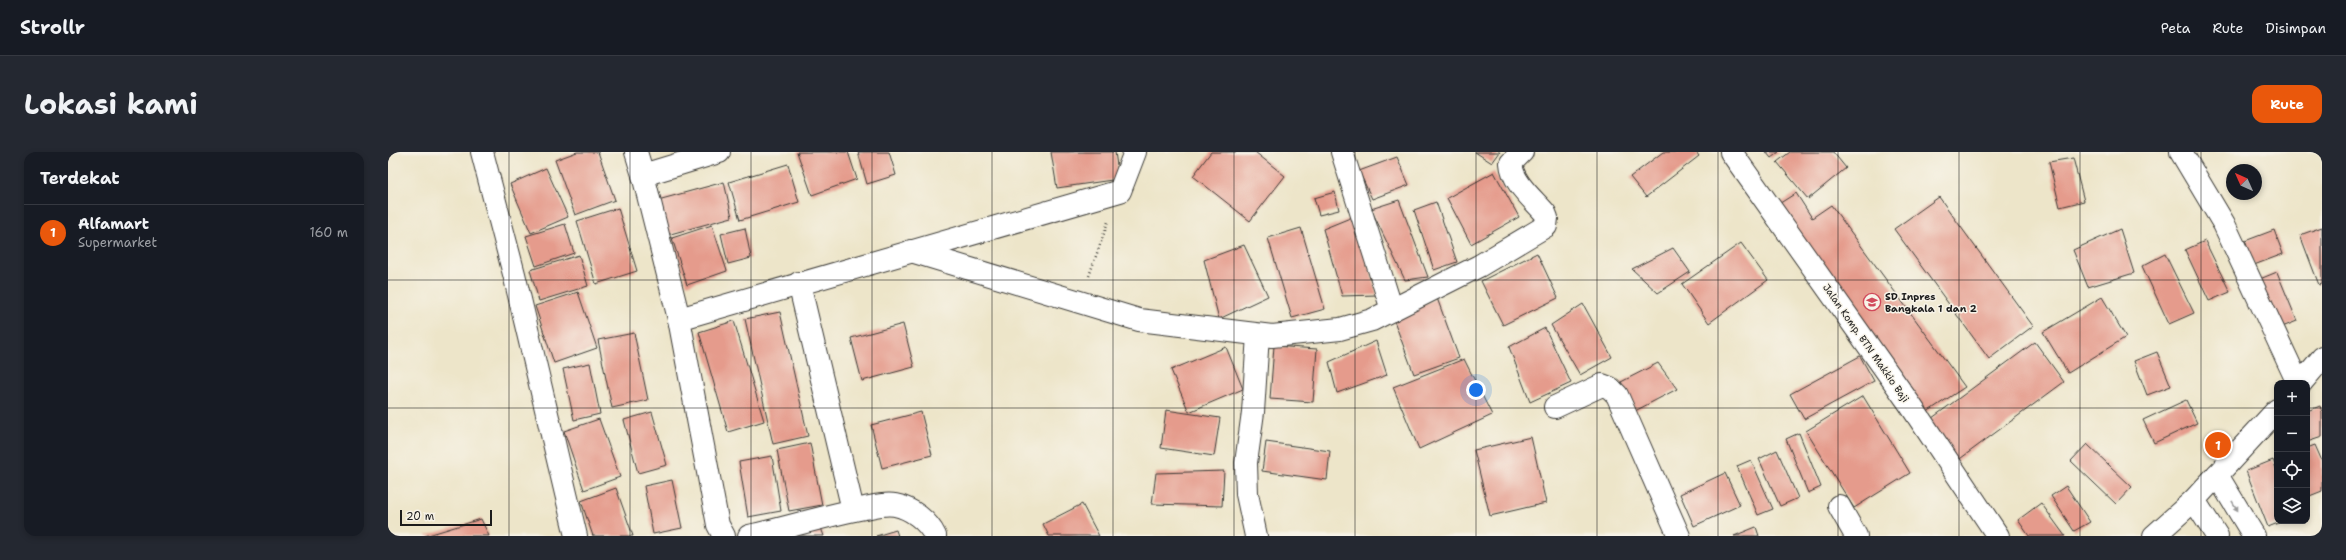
<!DOCTYPE html>
<html lang="id">
<head>
<meta charset="utf-8">
<style>
	body { margin:0; font-family:"Shantell Sans",sans-serif; background:#242831; color:#f1f3f6 }
	.controls { position:absolute; right:12px; bottom:12px; display:grid; overflow:hidden; border-radius:8px; box-shadow:0 2px 6px #0003 }
	.controls button { width:36px; height:36px; display:grid; place-items:center; padding:0; border:0; border-bottom:1px solid #363941; background:#171b24; color:#f1f3f6; font:20px sans-serif }
	.compass { position:absolute; left:1838px; top:12px; width:36px; height:36px; border-radius:50%; background:#171b24; box-shadow:0 2px 6px #0003; rotate:315deg }
	.scale { position:absolute; left:12px; bottom:10px; width:92px; box-sizing:border-box; padding-left:4px; border:2px solid #1c1c1c; border-top:0; font-size:11px; line-height:14px; white-space:nowrap; color:#1c1c1c; -webkit-text-stroke:3px #f7f3e8; paint-order:stroke }
	.you { position:absolute; left:1088px; top:238px; width:14px; height:14px; margin:-10px; border:3px solid #fff; border-radius:50%; background:#1a73e8; box-shadow:0 0 0 6px #1a73e833 }
	.badge { display:grid; place-items:center; width:26px; height:26px; border-radius:50%; background:#ea580c; color:#fff; font-size:13px; font-weight:700 }
	.pin { position:absolute; translate:-50% -50%; border:2px solid #fff; box-shadow:0 1px 4px #0006 }
	.list { margin:0; padding:0; list-style:none }
	h2 { display:flex; justify-content:space-between; align-items:center; height:52px; margin:0; padding:0 16px; font-size:17px }
	h2 small { font-size:13px; font-weight:400; color:#9ea1a6 }
	.list li { display:grid; grid-template-columns:26px 1fr auto; gap:12px; align-items:center; box-sizing:border-box; height:56px; padding:0 16px; border-top:1px solid #363941 }
	.list b { display:block; font-size:15px; white-space:nowrap }
	.list p { margin:0; font-size:13px; white-space:nowrap; color:#9ea1a6 }
	.list em { font-size:13px; font-style:normal; color:#9ea1a6 }
	.icon { flex:none; width:22px; height:22px; fill:none; stroke:currentColor; stroke-width:2; stroke-linecap:round; stroke-linejoin:round }
	.map { position:relative; flex:none; width:1934px; height:384px; overflow:hidden; border-radius:12px }
	header { display:flex; align-items:center; gap:24px; box-sizing:border-box; height:56px; padding:0 20px; background:#171b24; border-bottom:1px solid #363941 }
	header strong { font-size:19px }
	nav { display:flex; gap:22px; margin-inline-start:auto; font-size:14px }
	.intro { display:flex; align-items:center; justify-content:space-between; box-sizing:border-box; height:96px; padding:0 24px }
	h1 { margin:0; font-size:28px }
	.button { padding:10px 18px; border-radius:12px; background:#ea580c; color:#fff; font-size:14px; font-weight:700 }
	main { display:flex; gap:24px; padding:0 24px }
	aside { flex:1; background:#171b24; border-radius:12px; box-shadow:0 2px 6px #0003 }
	.map>svg:first-child { display:block }
</style>
</head>
<body>
<header>
<strong>Strollr</strong>
<nav><a>Peta</a><a>Rute</a><a>Disimpan</a></nav>
</header>
<div class="intro"><h1>Lokasi kami</h1><a class="button">Rute</a></div>
<main>
<aside>
<h2>Terdekat<small></small></h2>
<ul class="list">
<li><span class="badge">1</span><div><b>Alfamart</b><p>Supermarket</p></div><em>160 m</em></li>
</ul>
</aside>
<div class="map">
<svg width="1934" height="384" viewBox="0 0 1934 384">
	<rect width="100%" height="100%" fill="#f7f3e8"/>
	<filter id="ink" filterUnits="userSpaceOnUse"><feTurbulence type="fractalNoise" baseFrequency=".025" numOctaves="2"/><feDisplacementMap in="SourceGraphic" scale="8" xChannelSelector="R" yChannelSelector="G"/><feConvolveMatrix kernelMatrix="1 2 1 2 8 2 1 2 1" color-interpolation-filters="sRGB"/></filter>
	<filter id="wash" filterUnits="userSpaceOnUse"><feTurbulence type="fractalNoise" baseFrequency=".012" numOctaves="4" result="noise"/><feDisplacementMap in="SourceGraphic" scale="16" xChannelSelector="R" yChannelSelector="G"/><feGaussianBlur stdDeviation="0.9" result="paint"/><feColorMatrix in="noise" values="0 0 0 0 0 0 0 0 0 0 0 0 0 0 0 0 0 1.4 0 .05"/><feComposite in="paint" operator="in"/></filter>
	<g filter="url(#wash)">
		<rect width="100%" height="100%" fill="#ede5c9"/>
		<g id="blocks">
			<g fill="#e59b8c">
				<path d="M189,0H210L227,48L187,63L167,8Z"/>
				<path d="M409,0H460L469,27L424,43Z"/>
				<path d="M470,0H501L508,23L479,32Z"/>
				<path d="M663,0H727L731,27L669,36Z"/>
				<path d="M823,0H867L897,24L862,69L805,24Z"/>
				<path d="M1087,0H1112L1104,11Z"/>
				<path d="M1275,0H1308L1311,4L1258,45L1242,25Z"/>
				<path d="M1378,0H1391L1383,6Z"/>
				<path d="M1402,0H1445L1458,16L1420,47L1389,10Z"/>
				<path d="M1009,5L1021,33L984,47L971,19Z"/>
				<path d="M1685,6L1696,49L1672,55L1661,10Z"/>
				<path d="M400,12L411,50L352,68L341,30Z"/>
				<path d="M158,16L180,65L143,81L122,32Z"/>
				<path d="M1106,20L1131,65L1083,92L1059,46Z"/>
				<path d="M336,30L344,65L279,83L270,48Z"/>
				<path d="M947,40L951,58L931,63L926,46Z"/>
				<path d="M1408,41L1424,66L1443,53L1577,235L1533,264L1386,55Z"/>
				<path d="M1551,45L1645,174L1601,207L1506,77Z"/>
				<path d="M1011,48L1040,125L1017,128L983,57Z"/>
				<path d="M1048,50L1069,110L1046,118L1026,58Z"/>
				<path d="M230,56L249,119L208,132L189,69Z"/>
				<path d="M967,64L989,143L954,144L935,77Z"/>
				<path d="M177,72L186,101L148,114L138,84Z"/>
				<path d="M324,73L339,119L299,133L284,86Z"/>
				<path d="M1934,75V132L1931,133L1912,83Z"/>
				<path d="M357,76L363,106L340,112L333,82Z"/>
				<path d="M913,76L937,157L904,166L880,86Z"/>
				<path d="M1732,77L1746,121L1700,135L1685,98Z"/>
				<path d="M1886,78L1895,102L1866,113L1857,89Z"/>
				<path d="M1817,89L1842,140L1821,149L1797,98Z"/>
				<path d="M1353,91L1380,128L1321,171L1294,132Z"/>
				<path d="M856,93L880,144L831,167L816,108Z"/>
				<path d="M1285,96L1302,120L1270,141L1244,117Z"/>
				<path d="M1149,101L1170,146L1115,173L1093,129Z"/>
				<path d="M1777,102L1806,161L1781,172L1754,114Z"/>
				<path d="M191,103L200,134L151,149L142,118Z"/>
				<path d="M1889,120L1909,169L1887,178L1867,129Z"/>
				<path d="M190,140L209,196L166,211L147,154Z"/>
				<path d="M1714,145L1738,185L1680,221L1655,180Z"/>
				<path d="M1049,146L1071,206L1026,222L1005,166Z"/>
				<path d="M1195,152L1224,205L1192,223L1163,173Z"/>
				<path d="M392,160L420,284L385,292L357,167Z"/>
				<path d="M346,169L376,269L340,280L311,180Z"/>
				<path d="M515,172L526,215L474,229L463,186Z"/>
				<path d="M1157,176L1183,231L1142,250L1121,195Z"/>
				<path d="M246,181L260,248L224,256L210,188Z"/>
				<path d="M988,189L999,223L949,241L941,210Z"/>
				<path d="M1647,190L1676,230L1565,312L1536,272Z"/>
				<path d="M886,194L929,197L925,250L882,247Z"/>
				<path d="M838,195L855,237L801,260L783,218Z"/>
				<path d="M1769,200L1783,234L1759,243L1746,209Z"/>
				<path d="M1472,204L1486,229L1416,267L1402,242Z"/>
				<path d="M1076,207L1104,263L1031,297L1005,235Z"/>
				<path d="M202,211L212,262L186,268L175,217Z"/>
				<path d="M1270,211L1289,237L1247,259L1233,230Z"/>
				<path d="M1475,244L1522,321L1466,356L1418,279Z"/>
				<path d="M1798,248L1809,271L1766,291L1755,268Z"/>
				<path d="M1932,254L1934,260V285L1919,290V259Z"/>
				<path d="M778,258L832,266L826,304L773,296Z"/>
				<path d="M264,260L279,313L250,321L236,268Z"/>
				<path d="M533,260L544,303L494,316L483,273Z"/>
				<path d="M211,267L232,325L196,338L176,279Z"/>
				<path d="M1411,281L1433,335L1420,341L1398,287Z"/>
				<path d="M1143,285L1158,351L1102,364L1086,298Z"/>
				<path d="M878,290L942,299L939,328L874,319Z"/>
				<path d="M422,291L434,353L401,359L389,298Z"/>
				<path d="M1699,292L1744,335L1728,352L1683,309Z"/>
				<path d="M1927,293L1934,309V339L1919,345V296Z"/>
				<path d="M1389,298L1410,346L1392,354L1371,307Z"/>
				<path d="M384,304L393,359L360,365L351,310Z"/>
				<path d="M1363,308L1385,357L1370,363L1349,314Z"/>
				<path d="M1885,308L1889,319V369H1895L1880,375L1858,319Z"/>
				<path d="M836,319L834,354L764,352L768,321Z"/>
				<path d="M1337,321L1352,353L1306,374L1292,342Z"/>
				<path d="M284,328L294,376L265,382L256,334Z"/>
				<path d="M1678,334L1702,370L1686,379L1663,344Z"/>
				<path d="M228,336L245,384H205L193,349Z"/>
				<path d="M1653,351L1677,384H1641L1630,368Z"/>
				<path d="M694,352L711,384H661L655,372Z"/>
				<path d="M93,367L101,384H37Z"/>
				<path d="M1368,375L1371,384H1346Z"/>
				<path d="M433,376L436,384H408Z"/>
				<path d="M508,378L510,384H488Z"/>
			</g>
		</g>
	</g>
	<g filter="url(#ink)">
		<use href="#blocks" fill-opacity="0" stroke="#3b3a36" stroke-width="1"/>
		<g fill="none" stroke-linecap="round" stroke-linejoin="round">
			<defs>
				<g id="street">
					<path d="M94,0L126,122L188,384"/>
					<path d="M248,0L255,23L331,0"/>
					<path d="M954,0L1004,158"/>
					<path d="M1343,0L1521,251L1610,384"/>
					<path d="M1793,0L1836,72L1910,231"/>
					<path d="M255,23L291,167L330,373L336,384"/>
					<path d="M523,99L751,168L884,184L952,177L984,168L1091,114L1158,74L1159,66L1157,61C1145,47 1124,30 1123,11L1134,0"/>
					<path d="M411,131L465,358"/>
					<path d="M291,167L732,39L747,0"/>
					<path d="M1913,231L1934,206"/>
					<path d="M1167,255L1214,233L1222,236L1229,243L1291,384"/>
					<path d="M1829,323L1866,384"/>
					<path d="M1806,348L1829,384"/>
					<path d="M1451,354L1468,384"/>
					<path d="M361,384C400,376 438,363 477,356C487,354 497,351 507,353C523,356 540,369 547,384"/>
					<path d="M868,384L859,342L858,311L865,260L870,183"/>
					<path d="M1766,384L1806,348L1889,258"/>
				</g>
			</defs>
			<use href="#street" stroke="#3b3a36" stroke-width="24"/>
			<path stroke="#3b3a36" stroke-width="2.5" stroke-dasharray="1 3" stroke-linecap="butt" d="M701,124L720,70"/>
			<use href="#street" stroke="#fff" stroke-width="22"/>
		</g>
		<defs><path id="oneway-solid" d="M-6-.8H1V-3.2L6.5 0L1 3.2V.8H-6Z"/></defs>
		<use fill="#999" href="#oneway-solid" transform="translate(1847 354) rotate(59)"/>
	</g>
	<path fill="none" stroke="#1c1c1c" stroke-width="1" stroke-opacity="0.55" d="M121,0V384M242,0V384M363,0V384M484,0V384M604,0V384M725,0V384M846,0V384M967,0V384M1088,0V384M1209,0V384M1330,0V384M1450,0V384M1571,0V384M1692,0V384M1813,0V384M0,128H1934M0,256H1889M1919,256H1934"/>
	<defs>
		<symbol id="school-ring" viewBox="-11 -11 22 22"><circle r="9.5" fill="#f7f3e8" stroke="#d1495b" stroke-width="1.5"/><path d="M0-5L7-2L0 1L-7-2ZM-4 1L0 2.5L4 1V4Q0 6-4 4Z" fill="#d1495b"/></symbol>
	</defs>
	<g fill-rule="evenodd">
		<use href="#school-ring" x="1474" y="140" width="20" height="20"/>
	</g>
	<g text-anchor="middle" dominant-baseline="central" stroke-width="3" stroke-linejoin="round" paint-order="stroke">
		<g font-size="10" font-weight="bold" fill="#1c1c1c" stroke="#f7f3e8" text-anchor="start">
			<text x="1497" y="144">SD Inpres<tspan x="1497" dy="12">Bangkala 1 dan 2</tspan></text>
		</g>
		<g font-size="10" fill="#1c1c1c" stroke="#f7f3e8">
			<text transform="translate(1478 191) rotate(55)">Jalan Komp. BTN Makkio Baji</text>
		</g>
	</g>
</svg>
<div class="controls">
<button>+</button>
<button>−</button>
<button><svg class="icon" aria-label="locate" viewBox="0 0 24 24"><circle cx="12" cy="12" r="6"/><path d="M12 2v4M12 18v4M2 12h4M18 12h4"/></svg></button>
<button><svg class="icon" aria-label="layers" viewBox="0 0 24 24"><path d="M12 4l9 5-9 5-9-5zM3 14l9 5 9-5"/></svg></button>
</div>
<svg class="compass" viewBox="-18 -18 36 36"><path d="M0-13l5 13h-10z" fill="#e53935"/><path d="M0 13l5-13h-10z" fill="#9ea1a6"/></svg>
<div class="scale">20 m</div>
<div class="you"></div>
<div class="pin badge" style="left:1830px;top:293px">1</div>
</div>
</main>
</body>
</html>
